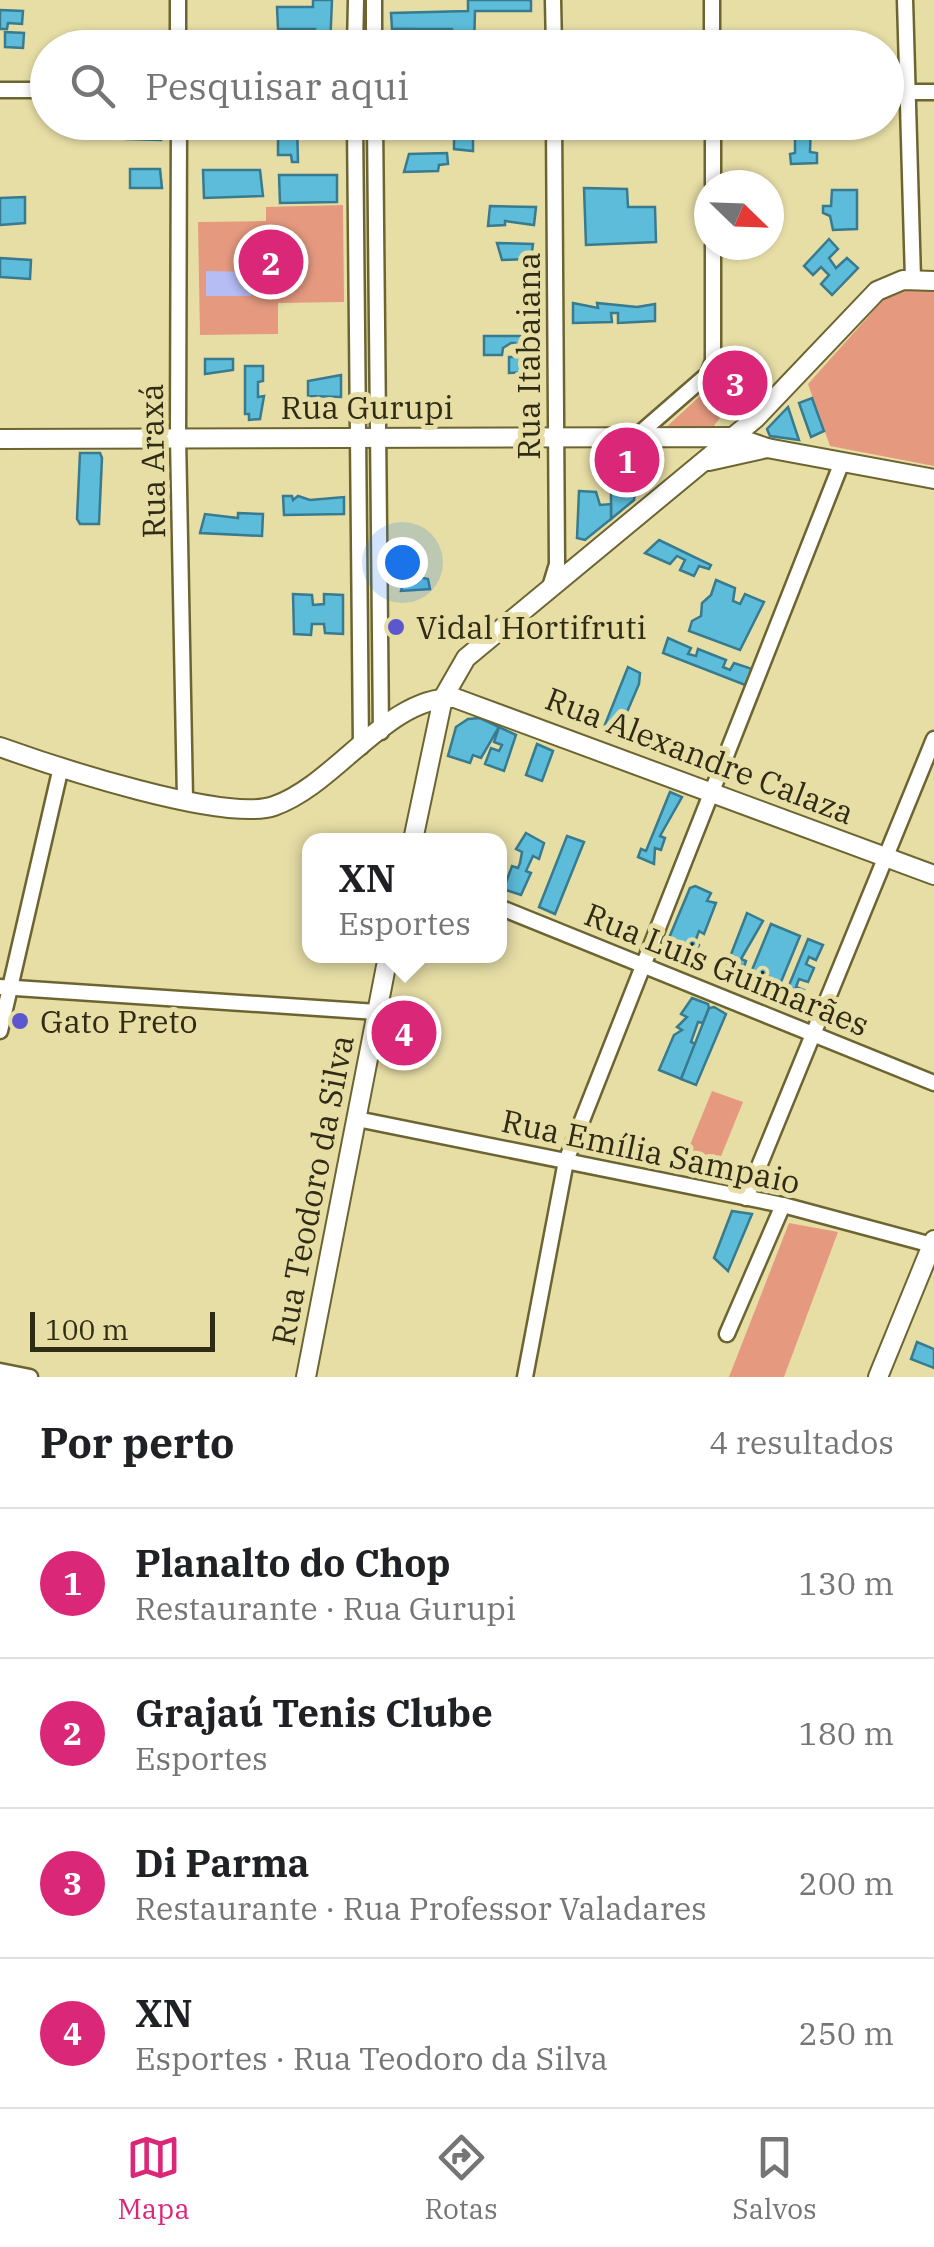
<!DOCTYPE html>
<html lang="pt">
<head>
<meta charset="utf-8">
<style>
	body { margin:0; font-family:"IBM Plex Serif",serif; background:#f2f2f2; color:#202124 }
	.compass { position:absolute; left:694px; top:170px; width:90px; height:90px; border-radius:50%; background:#fff; box-shadow:0 2px 8px #0004; rotate:113deg }
	.scale { position:absolute; left:30px; bottom:25px; width:185px; box-sizing:border-box; padding-left:10px; border:5px solid #2f2b15; border-top:0; font-size:28px; line-height:35px; white-space:nowrap; color:#2f2b15; -webkit-text-stroke:8px #e7dea6; paint-order:stroke }
	.you { position:absolute; left:402px; top:562px; width:35px; height:35px; margin:-25px; border:8px solid #fff; border-radius:50%; background:#1a73e8; box-shadow:0 0 0 15px #1a73e833 }
	.badge { display:grid; place-items:center; width:65px; height:65px; border-radius:50%; background:#db2777; color:#fff; font-size:32px; font-weight:700 }
	.pin { position:absolute; translate:-50% -50%; border:5px solid #fff; box-shadow:0 2px 10px #0006 }
	.popup { position:absolute; left:302px; top:833px; width:205px; height:130px; box-sizing:border-box; display:grid; place-content:center; border-radius:20px; background:#fff; filter:drop-shadow(0 2px 8px #0005); font-size:32px; white-space:nowrap; color:#757577 }
	.popup b { font-size:38px; color:#202124 }
	.popup::after { content:''; position:absolute; left:50%; top:100%; margin-left:-20px; border:20px solid transparent; border-top-color:#fff }
	.list { margin:0; padding:0; list-style:none }
	h2 { display:flex; justify-content:space-between; align-items:center; height:130px; margin:0; padding:0 40px; font-size:42px }
	h2 small { font-size:32px; font-weight:400; color:#757577 }
	.list li { display:grid; grid-template-columns:65px 1fr auto; gap:30px; align-items:center; box-sizing:border-box; height:150px; padding:0 40px; border-top:2px solid #e0e0e0 }
	.list b { display:block; font-size:38px; white-space:nowrap }
	.list p { margin:0; font-size:32px; white-space:nowrap; color:#757577 }
	.list em { font-size:32px; font-style:normal; color:#757577 }
	.icon { flex:none; width:55px; height:55px; fill:none; stroke:currentColor; stroke-width:2; stroke-linecap:round; stroke-linejoin:round }
	.map { position:relative; flex:none; width:934px; height:1377px; overflow:hidden }
	.search { position:absolute; background:#fff; box-shadow:0 2px 8px #0004; left:30px; right:30px; top:30px; height:110px; display:flex; align-items:center; gap:25px; box-sizing:border-box; padding:0 35px; border-radius:55px; color:#757577; font-size:38px }
	.sheet { height:730px; background:#fff }
	nav { display:flex; justify-content:space-around; align-items:center; box-sizing:border-box; height:140px; border-top:2px solid #e0e0e0; background:#fff; font-size:28px; color:#757577 }
	nav a { display:grid; justify-items:center; gap:5px }
	nav .on { color:#db2777 }
	.map>svg:first-child { display:block }
</style>
</head>
<body>
<div class="map">
<svg width="934" height="1377" viewBox="0 0 934 1377">
	<rect width="100%" height="100%" fill="#e7dea6"/>
	<g fill="#e59a80">
		<path d="M343,205L344,302L278,303V334L200,335L198,222L266,221V207Z"/>
		<path d="M911,289L934,292V466L830,446L808,384L884,299Z"/>
		<path d="M700,396L710,398L723,414L707,435L661,432Z"/>
		<path d="M712,1091L743,1102L713,1176L681,1167Z"/>
		<path d="M789,1223L838,1232L784,1377H729Z"/>
	</g>
	<path fill="#b6bcf4" d="M206,271L252,272L251,296H206Z"/>
	<g fill="#5cbcd9" stroke="#387a8e" stroke-width="2.5">
		<path d="M313,0H332L330,48H271L315,44V29H278L277,7H313Z"/>
		<path d="M468,0H531V11H475L474,48H452V29H392L391,13L468,11Z"/>
		<path d="M0,10L23,11L22,24L8,23L7,29H0Z"/>
		<path d="M395,29H414V39L419,43L416,48H392Z"/>
		<path d="M5,32L24,33L23,48L5,47Z"/>
		<path d="M127,122H162L161,140L126,139Z"/>
		<path d="M278,122H297L298,162H292L291,155H278Z"/>
		<path d="M454,122H473L466,138H473V151L454,149Z"/>
		<path d="M795,122H811L810,152L817,153V163L791,164L790,154L795,153Z"/>
		<path d="M447,153L448,164L439,165L438,171L404,172L409,154Z"/>
		<path d="M130,169H160L162,188H130Z"/>
		<path d="M203,170H260L263,196L204,198Z"/>
		<path d="M279,175H337V202L280,203Z"/>
		<path d="M584,188L627,189L628,207H655L656,242L586,245Z"/>
		<path d="M832,190H857V229L833,230L830,216L823,213V206H831Z"/>
		<path d="M25,197V223L0,225V198Z"/>
		<path d="M490,206L536,207L534,225L505,221V225L488,226Z"/>
		<path d="M829,239L838,249L829,258L836,268L847,258L858,268L832,295L821,284L829,275L821,267L813,275L804,266Z"/>
		<path d="M497,243L533,244L531,259L502,260Z"/>
		<path d="M0,258L31,260L30,279L0,277Z"/>
		<path d="M573,303L598,308L597,303L637,307L655,304V321L618,323V313H611L612,322L573,323Z"/>
		<path d="M484,336H534L538,351L516,355L515,343H511L503,348L502,355H484Z"/>
		<path d="M509,357H534L533,372L509,373Z"/>
		<path d="M205,359H233V370L205,374Z"/>
		<path d="M245,366H263V381L258,382V397L264,396L260,419L249,420V414H245Z"/>
		<path d="M341,375V397L308,396V381Z"/>
		<path d="M812,398L824,431L811,437L799,403Z"/>
		<path d="M788,407L799,440L770,436L767,429Z"/>
		<path d="M80,453H100L102,458L99,524H80L77,519Z"/>
		<path d="M636,487L634,500L611,519V494L616,488Z"/>
		<path d="M579,491L596,492L600,505L611,504V519L585,540L577,538Z"/>
		<path d="M283,496H292L293,500L298,496L310,500L344,497V514L284,515Z"/>
		<path d="M238,513L263,514L262,536L200,533L205,514L238,518Z"/>
		<path d="M659,540L711,565L709,569L699,566L694,576L680,570L685,560L677,556L670,564L645,553Z"/>
		<path d="M405,574L428,579L430,589L401,591Z"/>
		<path d="M716,580L735,588L733,601L740,604L745,594L764,602L740,650L689,631L692,621L701,616L702,603L711,595Z"/>
		<path d="M293,594L312,595L313,605L324,604V594L343,595V634L325,633L324,624H312L311,635L294,634Z"/>
		<path d="M668,638L691,648L688,654L696,656L698,649L726,660L723,667L730,670L734,663L752,669L745,685L663,653Z"/>
		<path d="M628,667L640,673L639,684L618,733L604,727Z"/>
		<path d="M480,718L499,727L481,758L473,755L470,763L448,756L456,727L468,719Z"/>
		<path d="M499,727L516,735L504,771L485,764L491,748L499,751L502,745L494,742Z"/>
		<path d="M537,744L553,751L542,781L526,775Z"/>
		<path d="M670,792L682,797L660,836L665,838L661,850L655,848L654,864L638,857L641,849L646,851Z"/>
		<path d="M526,833L544,843L539,859L533,856L526,871L531,873L521,895L506,890L505,885L512,866L518,868L520,863L522,852L516,849Z"/>
		<path d="M567,836L584,842L555,914L539,907Z"/>
		<path d="M695,886L711,893L707,901L716,903L704,934L699,931L695,942L699,945L687,966L671,961L668,952L673,940L669,938L690,888Z"/>
		<path d="M747,913L763,921L741,959L746,961L739,982L723,975Z"/>
		<path d="M771,924L800,936L776,994L747,982Z"/>
		<path d="M808,939L823,945L816,960L809,957L806,964L814,968L808,982L799,979L796,987L804,990L799,1006L783,1000Z"/>
		<path d="M692,998L708,1004L709,1008L703,1023L698,1022L691,1042L696,1044L681,1079L659,1070L674,1035L682,1030L677,1027L687,1017L681,1014Z"/>
		<path d="M714,1007L726,1014L696,1085L681,1079L709,1008Z"/>
		<path d="M732,1211L752,1214L728,1271L714,1258Z"/>
		<path d="M917,1342L934,1349V1368L911,1359Z"/>
	</g>
	<g fill="none" stroke-linecap="round" stroke-linejoin="round">
		<defs>
			<g id="minor">
				<path d="M178,0V48"/>
				<path d="M374,0V48"/>
				<path d="M553,0L554,48"/>
				<path d="M712,0V48"/>
				<path d="M905,0L913,279"/>
				<path d="M355,48L356,0"/>
				<path d="M0,90H48"/>
				<path d="M886,92H934"/>
				<path d="M179,122L178,437L185,799"/>
				<path d="M355,122L361,747"/>
				<path d="M375,122L381,732"/>
				<path d="M713,122V185"/>
				<path d="M639,434L708,374L713,361V245"/>
				<path d="M550,587L557,564L554,122"/>
				<path d="M499,907L934,1083"/>
				<path d="M0,987L377,1012"/>
				<path d="M0,1031L61,767"/>
				<path d="M357,1119L783,1205L932,1245"/>
				<path d="M746,1198L934,739"/>
				<path d="M727,1334L783,1205"/>
				<path d="M0,1371L30,1377"/>
				<path d="M525,1377L566,1161L842,462"/>
			</g>
			<g id="major">
				<path d="M0,439L735,437L767,448L934,479"/>
				<path d="M709,461L767,448"/>
				<path d="M0,747C53,766 225,823 274,806C337,784 387,696 455,698L934,875"/>
				<path d="M413,840L443,698L466,658L756,418L877,291L903,280L934,281"/>
				<path d="M306,1377L388,956"/>
				<path d="M878,1377L934,1240"/>
			</g>
		</defs>
		<use href="#minor" stroke="#6d6531" stroke-width="19"/>
		<use href="#major" stroke="#6d6531" stroke-width="22"/>
		<use href="#minor" stroke="#fff" stroke-width="14"/>
		<use href="#major" stroke="#fff" stroke-width="18"/>
	</g>
	<g fill="#5c57cf" stroke="#e7dea6" stroke-width="4">
		<circle cx="396" cy="627" r="10"/>
		<circle cx="20" cy="1021" r="10"/>
	</g>
	<g text-anchor="middle" dominant-baseline="central" stroke-width="10" stroke-linejoin="round" paint-order="stroke">
		<g font-size="32" fill="#2f2b15" stroke="#e7dea6">
			<text transform="translate(528 356) rotate(-90)">Rua Itabaiana</text>
			<text x="367" y="407">Rua Gurupi</text>
			<text transform="translate(152 461) rotate(-91)">Rua Araxá</text>
			<text transform="translate(700 755) rotate(21)">Rua Alexandre Calaza</text>
			<text transform="translate(727 969) rotate(22)">Rua Luis Guimarães</text>
			<text transform="translate(651 1151) rotate(12)">Rua Emília Sampaio</text>
			<text transform="translate(312 1190) rotate(-79)">Rua Teodoro da Silva</text>
		</g>
		<g font-size="32" fill="#2f2b15" stroke="#e7dea6" text-anchor="start">
			<text x="416" y="627">Vidal Hortifruti</text>
			<text x="40" y="1021">Gato Preto</text>
		</g>
	</g>
</svg>
<svg class="compass" viewBox="-18 -18 36 36"><path d="M0-13l5 13h-10z" fill="#e53935"/><path d="M0 13l5-13h-10z" fill="#757577"/></svg>
<div class="scale">100 m</div>
<div class="you"></div>
<div class="pin badge" style="left:627px;top:460px">1</div>
<div class="pin badge" style="left:271px;top:262px">2</div>
<div class="pin badge" style="left:735px;top:383px">3</div>
<div class="pin badge" style="left:404px;top:1033px">4</div>
<div class="popup"><b>XN</b>Esportes</div>
<div class="search"><svg class="icon" aria-label="search" viewBox="0 0 24 24"><circle cx="10" cy="10" r="6"/><path d="M15 15l6 6"/></svg>Pesquisar aqui</div>
</div>
<section class="sheet">
<h2>Por perto<small>4 resultados</small></h2>
<ul class="list">
<li><span class="badge">1</span><div><b>Planalto do Chop</b><p>Restaurante · Rua Gurupi</p></div><em>130 m</em></li>
<li><span class="badge">2</span><div><b>Grajaú Tenis Clube</b><p>Esportes</p></div><em>180 m</em></li>
<li><span class="badge">3</span><div><b>Di Parma</b><p>Restaurante · Rua Professor Valadares</p></div><em>200 m</em></li>
<li><span class="badge">4</span><div><b>XN</b><p>Esportes · Rua Teodoro da Silva</p></div><em>250 m</em></li>
</ul>
</section>
<nav>
<a class="on"><svg class="icon" aria-label="map" viewBox="0 0 24 24"><path d="M3 6l6-2 6 2 6-2v14l-6 2-6-2-6 2zM9 4v14M15 6v14"/></svg>Mapa</a>
<a><svg class="icon" aria-label="directions" viewBox="0 0 24 24"><path d="M12 3l9 9-9 9-9-9zM9 14v-3h6M13 9l2 2-2 2"/></svg>Rotas</a>
<a><svg class="icon" aria-label="saved" viewBox="0 0 24 24"><path d="M7 4h10v16l-5-4-5 4z"/></svg>Salvos</a>
</nav>
</body>
</html>
